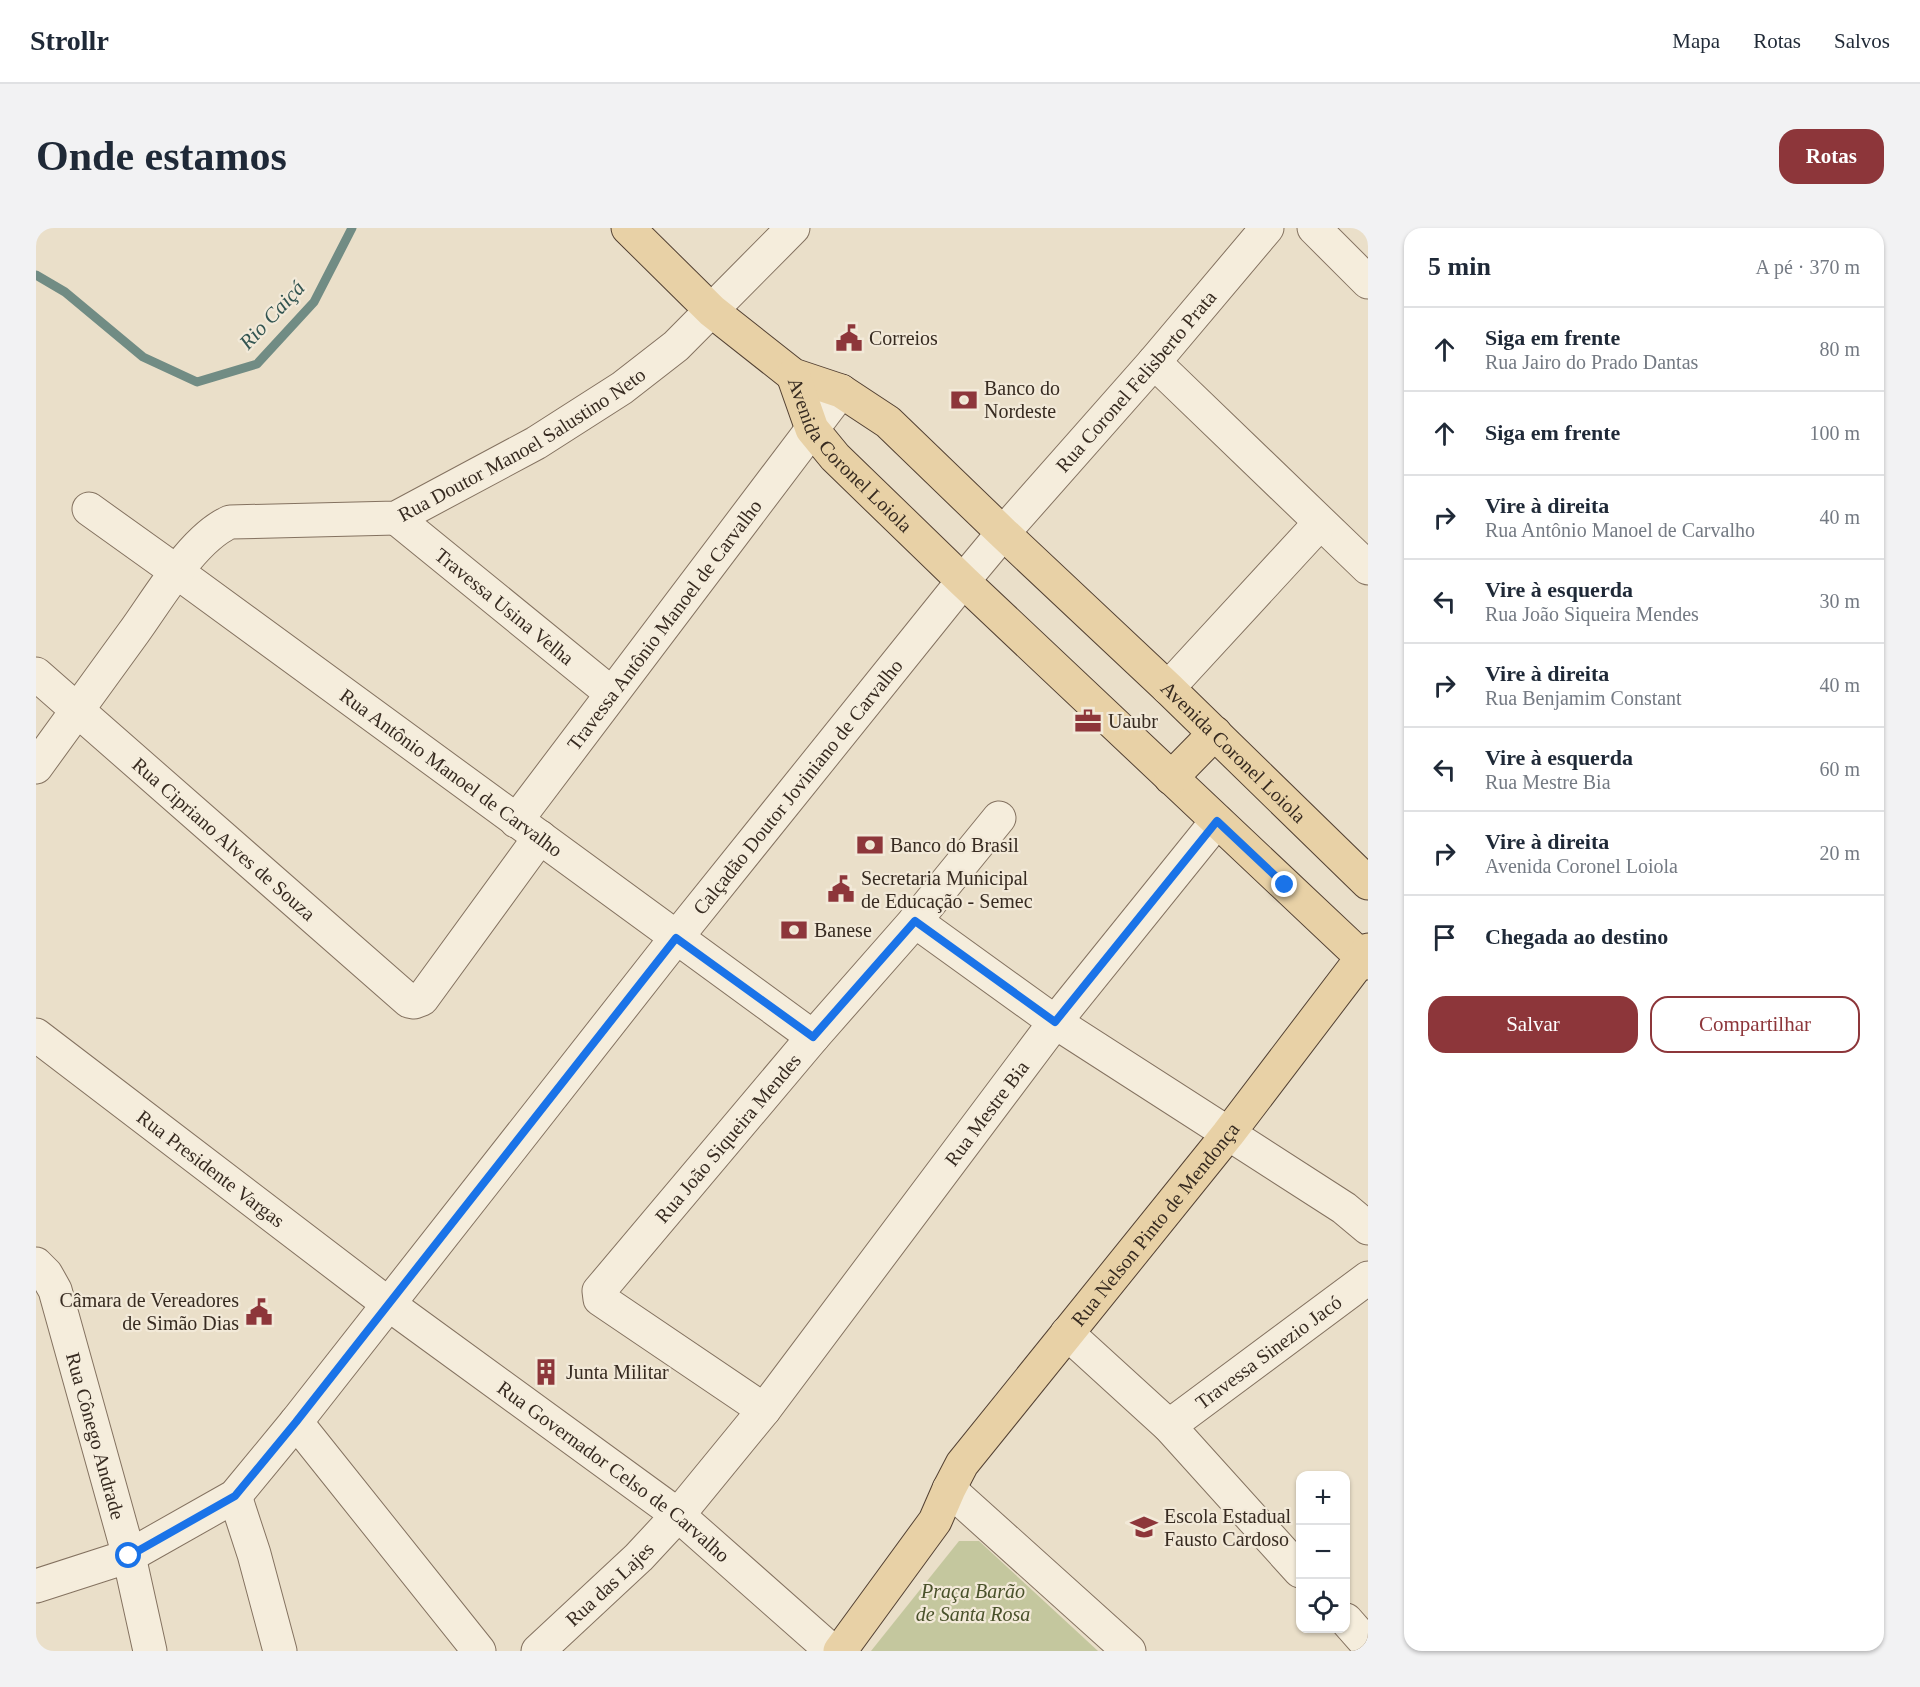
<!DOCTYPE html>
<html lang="pt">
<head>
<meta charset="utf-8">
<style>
	body { margin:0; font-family:Georgia,serif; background:#f2f2f3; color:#1f2937 }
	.controls { position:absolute; right:18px; bottom:18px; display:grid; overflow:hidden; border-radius:12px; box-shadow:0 2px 4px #0004 }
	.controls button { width:54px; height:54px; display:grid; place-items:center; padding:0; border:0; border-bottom:2px solid #e0e1e3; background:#fff; color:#1f2937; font:30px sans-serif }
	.stop { position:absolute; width:18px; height:18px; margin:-14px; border:4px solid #1a73e8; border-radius:50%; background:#fff }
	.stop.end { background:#1a73e8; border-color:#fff; box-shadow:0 2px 6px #0008 }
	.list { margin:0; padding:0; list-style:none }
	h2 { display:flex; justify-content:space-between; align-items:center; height:78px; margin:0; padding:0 24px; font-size:26px }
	h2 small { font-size:20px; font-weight:400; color:#747a83 }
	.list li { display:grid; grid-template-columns:39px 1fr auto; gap:18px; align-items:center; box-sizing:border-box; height:84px; padding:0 24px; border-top:2px solid #e0e1e3 }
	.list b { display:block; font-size:22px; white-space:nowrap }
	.list p { margin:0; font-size:20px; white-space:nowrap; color:#747a83 }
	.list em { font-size:20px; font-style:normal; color:#747a83 }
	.actions { display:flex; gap:12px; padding:18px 24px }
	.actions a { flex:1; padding:14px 0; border:2px solid #8d363a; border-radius:18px; text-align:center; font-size:21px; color:#8d363a }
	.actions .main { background:#8d363a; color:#fff }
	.icon { flex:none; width:33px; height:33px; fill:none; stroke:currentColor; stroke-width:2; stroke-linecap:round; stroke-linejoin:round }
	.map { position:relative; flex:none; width:1332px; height:1423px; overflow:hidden; border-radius:18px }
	header { display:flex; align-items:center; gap:36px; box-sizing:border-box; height:84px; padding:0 30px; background:#fff; border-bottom:2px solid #e0e1e3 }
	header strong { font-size:28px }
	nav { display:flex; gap:33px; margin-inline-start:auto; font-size:21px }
	.intro { display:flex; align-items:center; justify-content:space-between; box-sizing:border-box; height:144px; padding:0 36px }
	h1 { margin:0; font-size:42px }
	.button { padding:15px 27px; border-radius:18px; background:#8d363a; color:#fff; font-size:21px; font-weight:700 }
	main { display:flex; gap:36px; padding:0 36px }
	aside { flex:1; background:#fff; border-radius:18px; box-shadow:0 2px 4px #0004 }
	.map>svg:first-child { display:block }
</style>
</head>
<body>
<header>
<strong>Strollr</strong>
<nav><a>Mapa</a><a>Rotas</a><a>Salvos</a></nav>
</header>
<div class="intro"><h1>Onde estamos</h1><a class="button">Rotas</a></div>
<main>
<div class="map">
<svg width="1332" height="1423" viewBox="0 0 1332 1423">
	<rect width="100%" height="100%" fill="#eadfc9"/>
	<path fill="#c4c79e" d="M923,1313H943L1062,1423H835Z"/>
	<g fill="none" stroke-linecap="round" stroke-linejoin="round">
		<path stroke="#718c84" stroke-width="9" d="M0,47L29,64L107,129L161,154L221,136L278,74L316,0"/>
		<defs>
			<g id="minor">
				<path d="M1278,0L1332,54"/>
				<path d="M1118,134L1332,340"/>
				<path id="s1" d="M53,281L141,344L777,809"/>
				<path id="s2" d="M360,290L575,465"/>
				<path id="s3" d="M0,446L373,773L378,774L386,771L504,609"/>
				<path d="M1132,460L1284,295"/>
				<path id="s4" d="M0,539C33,494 65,449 98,404C122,371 157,310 194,294L360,290L500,215L586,160L640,118L757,0"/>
				<path id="s5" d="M480,593L805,163"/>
				<path d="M879,693L1019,794L1308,980L1332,1000"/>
				<path id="s6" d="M0,807L351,1075L642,1287L796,1423"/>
				<path id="s7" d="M0,1036L10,1046L19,1062L93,1328L114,1423"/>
				<path d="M1031,1105L1133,1198L1264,1343"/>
				<path id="s8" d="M728,1182L564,1071L563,1063L777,809L879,693L963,590"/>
				<path d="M260,1194L443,1423"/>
				<path id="s9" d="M1133,1198L1332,1050"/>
				<path d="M913,1261L1093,1423"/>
				<path d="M199,1268L218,1326L244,1423"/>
				<path id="s10" d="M0,1358L93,1328L199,1268L260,1194L640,710L927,353L967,305L1118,134L1231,0"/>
				<path d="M1310,1392L1332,1417"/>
				<path id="s11" d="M502,1423L603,1329L642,1287L728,1182L1019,794L1181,593"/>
			</g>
			<g id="major">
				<path id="s12" d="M592,0L676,83L757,147L805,163L852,194L967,305L1132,460L1332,655"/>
				<path id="s13" d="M757,147L776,201L799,229L927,353L1332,735"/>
				<path d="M1135,550L1179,505"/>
				<path id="s14" d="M804,1423L899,1293L913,1261L926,1236L1192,906L1332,722"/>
			</g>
		</defs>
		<use href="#minor" stroke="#847260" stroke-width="35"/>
		<use href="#major" stroke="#534133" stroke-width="35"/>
		<use href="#minor" stroke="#f5eddc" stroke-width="33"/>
		<use href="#major" stroke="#e8d1a6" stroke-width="33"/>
	</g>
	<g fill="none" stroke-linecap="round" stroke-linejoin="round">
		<path stroke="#1a73e8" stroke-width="8" d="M93,1328L199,1268L260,1194L640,710L777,809L879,693L1019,794L1181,593L1249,657"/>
	</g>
	<defs>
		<symbol id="civic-bare" viewBox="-9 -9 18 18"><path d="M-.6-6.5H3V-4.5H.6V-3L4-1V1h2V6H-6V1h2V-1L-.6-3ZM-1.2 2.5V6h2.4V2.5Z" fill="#8d363a" stroke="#f2e9d8" stroke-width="2.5" paint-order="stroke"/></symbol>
		<symbol id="bank-bare" viewBox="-9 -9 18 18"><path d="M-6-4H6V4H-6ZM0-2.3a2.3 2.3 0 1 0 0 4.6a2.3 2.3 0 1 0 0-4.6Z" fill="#8d363a" stroke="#f2e9d8" stroke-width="2.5" paint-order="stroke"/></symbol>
		<symbol id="office-bare" viewBox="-9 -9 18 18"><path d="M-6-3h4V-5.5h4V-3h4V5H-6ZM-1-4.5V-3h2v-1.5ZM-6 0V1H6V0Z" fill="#8d363a" stroke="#f2e9d8" stroke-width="2.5" paint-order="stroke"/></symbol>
		<symbol id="building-bare" viewBox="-9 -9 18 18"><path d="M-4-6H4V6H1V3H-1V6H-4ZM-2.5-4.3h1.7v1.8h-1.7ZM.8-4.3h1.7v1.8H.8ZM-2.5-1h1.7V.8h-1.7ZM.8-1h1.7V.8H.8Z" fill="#8d363a" stroke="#f2e9d8" stroke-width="2.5" paint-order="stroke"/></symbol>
		<symbol id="school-bare" viewBox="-9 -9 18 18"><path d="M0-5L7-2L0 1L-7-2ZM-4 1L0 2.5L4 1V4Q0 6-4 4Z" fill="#8d363a" stroke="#f2e9d8" stroke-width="2.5" paint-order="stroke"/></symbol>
	</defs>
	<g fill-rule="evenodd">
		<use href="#civic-bare" x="794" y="91" width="38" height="38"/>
		<use href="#bank-bare" x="909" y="153" width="38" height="38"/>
		<use href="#office-bare" x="1033" y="474" width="38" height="38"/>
		<use href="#bank-bare" x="815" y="598" width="38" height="38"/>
		<use href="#civic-bare" x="786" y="642" width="38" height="38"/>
		<use href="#bank-bare" x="739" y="683" width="38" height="38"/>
		<use href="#civic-bare" x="204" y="1065" width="38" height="38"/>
		<use href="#building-bare" x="491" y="1125" width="38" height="38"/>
		<use href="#school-bare" x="1089" y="1280" width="38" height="38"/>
	</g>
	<g text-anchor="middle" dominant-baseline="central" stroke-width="4.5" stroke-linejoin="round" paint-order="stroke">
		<g font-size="20" fill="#372b21" stroke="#f2e9d8" text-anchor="start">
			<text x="833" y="110">Correios</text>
			<text x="948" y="160">Banco do<tspan x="948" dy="23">Nordeste</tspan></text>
			<text x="1072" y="493">Uaubr</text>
			<text x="854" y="617">Banco do Brasil</text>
			<text x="825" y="650">Secretaria Municipal<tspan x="825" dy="23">de Educação - Semec</tspan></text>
			<text x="778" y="702">Banese</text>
			<text x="203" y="1072" text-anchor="end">Câmara de Vereadores<tspan x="203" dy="23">de Simão Dias</tspan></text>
			<text x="530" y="1144">Junta Militar</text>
			<text x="1128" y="1288">Escola Estadual<tspan x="1128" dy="23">Fausto Cardoso</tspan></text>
		</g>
		<g font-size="20" fill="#372b21" stroke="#f2e9d8">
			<text stroke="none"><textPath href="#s10" startOffset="1653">Rua Coronel Felisberto Prata</textPath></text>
			<text stroke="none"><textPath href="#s4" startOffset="626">Rua Doutor Manoel Salustino Neto</textPath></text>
			<text stroke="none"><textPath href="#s13" startOffset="100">Avenida Coronel Loiola</textPath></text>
			<text stroke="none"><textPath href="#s2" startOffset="140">Travessa Usina Velha</textPath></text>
			<text stroke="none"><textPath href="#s5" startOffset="246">Travessa Antônio Manoel de Carvalho</textPath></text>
			<text stroke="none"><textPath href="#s12" startOffset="806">Avenida Coronel Loiola</textPath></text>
			<text stroke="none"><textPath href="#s1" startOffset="448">Rua Antônio Manoel de Carvalho</textPath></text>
			<text stroke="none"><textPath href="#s10" startOffset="1125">Calçadão Doutor Joviniano de Carvalho</textPath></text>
			<text stroke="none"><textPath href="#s3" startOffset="250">Rua Cipriano Alves de Souza</textPath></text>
			<text stroke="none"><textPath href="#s11" startOffset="702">Rua Mestre Bia</textPath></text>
			<text stroke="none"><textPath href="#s8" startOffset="406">Rua João Siqueira Mendes</textPath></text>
			<text stroke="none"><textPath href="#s6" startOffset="220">Rua Presidente Vargas</textPath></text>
			<text stroke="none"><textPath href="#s14" startOffset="532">Rua Nelson Pinto de Mendonça</textPath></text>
			<text stroke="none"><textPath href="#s9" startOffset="124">Travessa Sinezio Jacó</textPath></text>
			<text stroke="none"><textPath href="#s7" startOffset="184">Rua Cônego Andrade</textPath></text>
			<text stroke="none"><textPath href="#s6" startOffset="724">Rua Governador Celso de Carvalho</textPath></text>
			<text stroke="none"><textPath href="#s11" startOffset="98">Rua das Lajes</textPath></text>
		</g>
		<g font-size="20" font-style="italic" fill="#49512a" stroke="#f2e9d8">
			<text x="937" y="1363">Praça Barão<tspan x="937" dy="23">de Santa Rosa</tspan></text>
		</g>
		<g font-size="21" font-style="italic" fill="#335551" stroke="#f2e9d8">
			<text transform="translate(236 87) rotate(-47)">Rio Caiçá</text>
		</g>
	</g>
</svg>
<div class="controls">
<button>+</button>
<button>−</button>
<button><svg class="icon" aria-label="locate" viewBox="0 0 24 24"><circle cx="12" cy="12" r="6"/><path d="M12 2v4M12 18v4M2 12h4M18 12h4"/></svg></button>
</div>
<div class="stop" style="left:93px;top:1328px"></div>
<div class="stop end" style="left:1249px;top:657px"></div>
</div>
<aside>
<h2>5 min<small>A pé · 370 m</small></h2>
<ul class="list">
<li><svg class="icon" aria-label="ahead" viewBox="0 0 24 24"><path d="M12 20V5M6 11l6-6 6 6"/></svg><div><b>Siga em frente</b><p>Rua Jairo do Prado Dantas</p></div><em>80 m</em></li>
<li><svg class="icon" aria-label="ahead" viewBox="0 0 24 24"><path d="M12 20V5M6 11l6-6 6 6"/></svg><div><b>Siga em frente</b></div><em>100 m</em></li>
<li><svg class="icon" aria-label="right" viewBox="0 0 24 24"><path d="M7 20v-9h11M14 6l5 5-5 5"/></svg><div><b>Vire à direita</b><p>Rua Antônio Manoel de Carvalho</p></div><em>40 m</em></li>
<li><svg class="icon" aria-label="left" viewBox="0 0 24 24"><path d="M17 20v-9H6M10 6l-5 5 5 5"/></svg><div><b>Vire à esquerda</b><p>Rua João Siqueira Mendes</p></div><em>30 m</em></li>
<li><svg class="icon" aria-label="right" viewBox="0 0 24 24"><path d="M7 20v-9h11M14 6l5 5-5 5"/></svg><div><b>Vire à direita</b><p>Rua Benjamim Constant</p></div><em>40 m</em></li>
<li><svg class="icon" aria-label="left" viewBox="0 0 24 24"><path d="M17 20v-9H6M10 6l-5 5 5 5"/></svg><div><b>Vire à esquerda</b><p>Rua Mestre Bia</p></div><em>60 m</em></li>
<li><svg class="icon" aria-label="right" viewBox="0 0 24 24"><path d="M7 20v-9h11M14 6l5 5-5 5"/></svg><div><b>Vire à direita</b><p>Avenida Coronel Loiola</p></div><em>20 m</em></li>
<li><svg class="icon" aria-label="arrive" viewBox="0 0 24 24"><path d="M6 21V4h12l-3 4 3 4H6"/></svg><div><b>Chegada ao destino</b></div></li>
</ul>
<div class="actions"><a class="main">Salvar</a><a>Compartilhar</a></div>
</aside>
</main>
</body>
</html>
